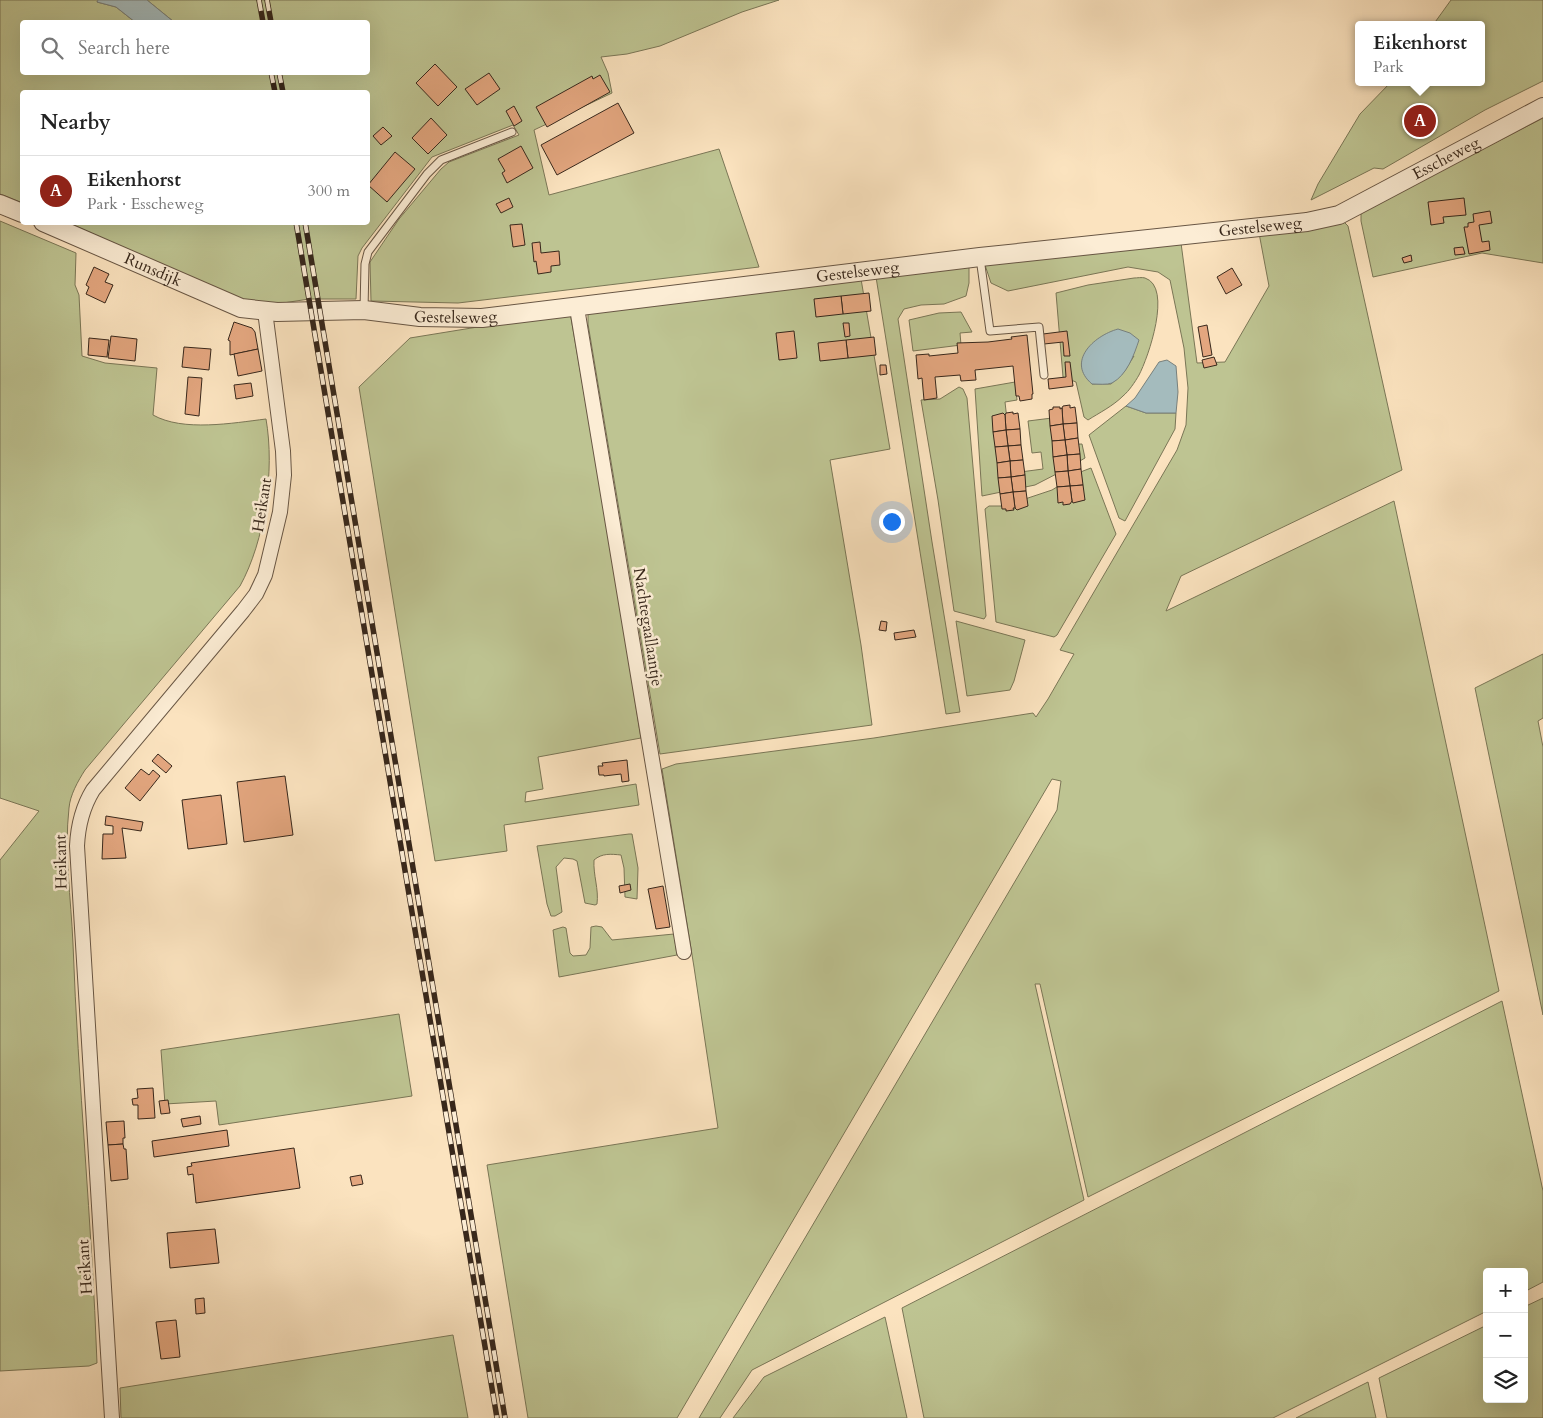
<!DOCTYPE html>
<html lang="en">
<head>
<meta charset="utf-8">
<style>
	body { margin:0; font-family:Cardo,serif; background:#f2f2f2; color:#222 }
	.controls { position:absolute; right:15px; bottom:15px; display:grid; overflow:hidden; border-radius:5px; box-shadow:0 5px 20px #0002 }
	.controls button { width:45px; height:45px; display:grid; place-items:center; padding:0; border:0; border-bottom:1px solid #e0e0e0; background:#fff; color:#222; font:25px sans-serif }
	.you { position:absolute; left:891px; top:521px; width:18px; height:18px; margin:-12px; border:4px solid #fff; border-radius:50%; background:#1a73e8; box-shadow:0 0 0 8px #1a73e833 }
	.badge { display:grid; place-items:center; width:32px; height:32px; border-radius:50%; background:#8f2418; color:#fff; font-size:16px; font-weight:700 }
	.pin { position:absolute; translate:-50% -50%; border:2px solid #fff; box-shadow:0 1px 5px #0006 }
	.popup { position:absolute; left:1355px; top:21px; width:130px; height:65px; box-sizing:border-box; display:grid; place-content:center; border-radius:5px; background:#fff; filter:drop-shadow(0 1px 4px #0005); font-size:16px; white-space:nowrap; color:#767676 }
	.popup b { font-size:19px; color:#222 }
	.popup::after { content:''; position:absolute; left:50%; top:100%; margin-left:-10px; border:10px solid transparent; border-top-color:#fff }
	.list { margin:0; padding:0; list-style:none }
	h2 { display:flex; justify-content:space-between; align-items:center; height:65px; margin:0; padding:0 20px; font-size:21px }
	h2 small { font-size:16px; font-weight:400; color:#767676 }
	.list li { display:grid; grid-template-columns:32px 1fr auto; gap:15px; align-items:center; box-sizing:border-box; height:70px; padding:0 20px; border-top:1px solid #e0e0e0 }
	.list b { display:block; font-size:19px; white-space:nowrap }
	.list p { margin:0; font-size:16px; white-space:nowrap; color:#767676 }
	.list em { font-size:16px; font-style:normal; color:#767676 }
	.icon { flex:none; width:28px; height:28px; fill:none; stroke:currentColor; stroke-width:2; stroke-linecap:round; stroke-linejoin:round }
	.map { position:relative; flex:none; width:1543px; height:1418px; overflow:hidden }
	.search { position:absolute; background:#fff; box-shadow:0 5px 20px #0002; left:20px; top:20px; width:350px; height:55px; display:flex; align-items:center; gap:12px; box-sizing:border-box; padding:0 18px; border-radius:5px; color:#767676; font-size:19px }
	.panel { position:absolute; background:#fff; box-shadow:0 5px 20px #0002; left:20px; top:90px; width:350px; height:135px; border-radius:5px }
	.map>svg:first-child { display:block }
</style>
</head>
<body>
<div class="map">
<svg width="1543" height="1418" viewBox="0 0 1543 1418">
	<rect width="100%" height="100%" fill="#fbe3bf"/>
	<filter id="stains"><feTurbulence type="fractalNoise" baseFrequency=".004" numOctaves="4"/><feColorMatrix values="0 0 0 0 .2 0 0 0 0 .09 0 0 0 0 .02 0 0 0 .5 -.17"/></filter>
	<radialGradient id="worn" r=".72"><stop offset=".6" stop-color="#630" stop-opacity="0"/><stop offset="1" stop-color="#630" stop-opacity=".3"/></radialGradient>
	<g fill="#bec492" stroke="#7a7656" fill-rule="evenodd">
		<path d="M0,0H98L97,2L116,7L135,22H22V72H368V22H174L147,0H779L742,12L660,46L627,54L601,57L608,73L612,93L534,130L549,195L719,149L759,267L458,303L371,301L370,262L399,219L441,169L449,162L519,135L513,125L432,157L362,248L358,256L356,299H309L270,305H250L69,223L368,222V92H22V203L0,194Z"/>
		<path d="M1451,0H1543V81L1485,110L1383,169L1374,168L1311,200L1318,184L1360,114L1391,82H1481V25H1433Z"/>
		<path d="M1543,118V263L1482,253L1373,277L1361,221V212Z"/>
		<path d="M0,221L76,253L75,285L79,295L82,356L105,363L157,368L153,415C183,432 233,423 266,419C275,470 265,541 240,586L85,770C78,781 70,795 69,808C64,853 71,898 73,944C78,1083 92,1223 97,1363L89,1366L0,1371V860L39,811L0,798Z"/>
		<path d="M1344,222L1348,226L1402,470L1181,576L1166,611L1394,501L1499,991L1088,1197L1040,984H1035L1084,1200L752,1370L720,1418H699L1057,810L1061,781L1052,779L677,1418H528L487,1165L718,1128L694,967L662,769L676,764L874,738L1033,713L1036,717L1048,699L1074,654L1060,650L1177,450L1186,425L1188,388L1184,348L1170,280L1158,272L1128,267L1008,291L991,283L985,265L1181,243L1197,363L1225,362L1269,286L1259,233Z"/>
		<path d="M969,267V283L966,296L944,304L921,305L904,309L898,319L932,542L960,712L946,714L876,277Z"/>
		<path d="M1134,278C1137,278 1142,277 1145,278C1173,287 1148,358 1139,375C1135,382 1129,391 1123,396C1113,406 1099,413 1088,420L1084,417L1076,382L1063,377L1056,293L1088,285ZM1134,356L1124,372L1111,384H1092Z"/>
		<path d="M861,279L890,449L830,460L861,645L872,725L660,754L588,324V308Z"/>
		<path d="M570,312L608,531L641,738L538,757L543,789L526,792L525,802L636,784L639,805L504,825L507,851L435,861L359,387L410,338Z"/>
		<path d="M961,312L972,332L960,333L961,345L913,351L909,320L939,313Z"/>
		<path d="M1015,382L1017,400L1005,402L1013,473L1043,469L1041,452L1032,453L1028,421L1060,417L1056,445L1082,444L1085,458L1068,468L1035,485L982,496L975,389Z"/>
		<path d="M959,387L963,389L967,398L986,616L984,619L954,611L938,500L921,400L940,399Z"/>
		<path d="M1126,406L1146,413H1176L1175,429L1125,521L1119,518L1089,435Z"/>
		<path d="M1091,468L1116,534L1057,635L1054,637L996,622L985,509L989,506H1004L1052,490L1083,471Z"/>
		<path d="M956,621L1025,640L1014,681L1010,690L967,696Z"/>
		<path d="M1543,654V718L1538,721L1543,747V1015L1475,688Z"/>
		<path d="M629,834H632L638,868L637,899L625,897L624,868L621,855C611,854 602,853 594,860C593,875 599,889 597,904L595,905L585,903L577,861L573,859L564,858L556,867L562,912L555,916H551L547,904L537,846Z"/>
		<path d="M596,926L602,927L612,940L674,934L677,955L559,977L553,930L563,927L566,928L570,953L573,956L586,955L590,948L591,927Z"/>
		<path d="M1502,1001L1543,1191V1282L1524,1292V1272H1487V1311L1273,1418H924L902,1308Z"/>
		<path d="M399,1014L412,1096L219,1125L216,1101L165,1104L161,1050Z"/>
		<path d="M1543,1298V1418H1387L1379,1378L1487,1325V1399H1524V1307Z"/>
		<path d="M885,1317L907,1418H733L764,1377Z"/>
		<path d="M453,1335L468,1418H121L120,1388Z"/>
		<path d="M1368,1382L1376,1418H1296Z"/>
	</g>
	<g fill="#a4bbbd" stroke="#78807c">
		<path d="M98,0H147L174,22H135L116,7L97,2Z"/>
		<path d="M1118,329L1130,333L1139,340C1134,355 1127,375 1112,383C1107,385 1098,384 1092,384C1066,362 1093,336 1118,329Z"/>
		<path d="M1167,360L1176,366L1178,392L1176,413H1146L1126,406L1135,398L1159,362Z"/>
	</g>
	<g fill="#e3a67f" stroke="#37271b">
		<path d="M435,64L457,87L438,106L416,83Z"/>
		<path d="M489,73L500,89L477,105L465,89Z"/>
		<path d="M600,75L610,92L547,127L536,107L592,76L593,79Z"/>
		<path d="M618,103L634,133L557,175L541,145Z"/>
		<path d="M514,106L522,121L514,126L506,111Z"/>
		<path d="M431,118L447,135L428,154L412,138Z"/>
		<path d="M383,127L392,136L381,145L373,136Z"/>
		<path d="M521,146L533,168L507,183L502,173L505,171L498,159Z"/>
		<path d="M395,152L415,169L387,202L368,185Z"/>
		<path d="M509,198L513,207L501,213L496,204Z"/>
		<path d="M1464,198L1466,215L1443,217L1444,223L1431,225L1428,202Z"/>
		<path d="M1490,211L1492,223L1479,225L1482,242L1489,241L1490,250L1469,254L1464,227H1468V223L1474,222L1473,214Z"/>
		<path d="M522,224L525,245L513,247L510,225Z"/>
		<path d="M540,242L541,253L559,251L560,265L551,266V272L538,274L536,261L534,262L532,243Z"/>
		<path d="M1463,247L1465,254L1455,255L1454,248Z"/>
		<path d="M1411,255L1412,261L1404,263L1402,258Z"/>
		<path d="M94,267L109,274L105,282L113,285L105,303L86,294L89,287L86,285Z"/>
		<path d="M1232,268L1242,285L1226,294L1217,277Z"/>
		<path d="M869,293L871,311L843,314L841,296Z"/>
		<path d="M841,296L843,314L816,317L814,299Z"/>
		<path d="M234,322L252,328L255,332L258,349L230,355V341L228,340Z"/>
		<path d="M843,323H849L850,336L845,337Z"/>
		<path d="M1207,325L1212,355L1203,357L1198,327Z"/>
		<path d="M794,331L797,358L779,360L776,333Z"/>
		<path d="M1067,331L1070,356H1064L1063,342L1044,344L1043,334Z"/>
		<path d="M1027,335L1033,394H1032V399L1020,401L1019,396H1016L1013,366L975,370L976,380L961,381L960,375L935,377L937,398L924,400L922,378L918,379L916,355L929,354V356L958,353L957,343L988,342L1012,339L1011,337Z"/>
		<path d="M111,336L137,339L135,361L108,358Z"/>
		<path d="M874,337L876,355L848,358L846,340Z"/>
		<path d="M89,338L109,340L107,357L88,355Z"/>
		<path d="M846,340L848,358L820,361L818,343Z"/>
		<path d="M184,347L211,349L209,370L182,367Z"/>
		<path d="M258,349L262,371L238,376L234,354Z"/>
		<path d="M1214,357L1217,365L1204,368L1202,360Z"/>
		<path d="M1065,362H1070L1073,386L1049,389L1048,379L1066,377Z"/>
		<path d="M880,365H886L887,374L880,375Z"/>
		<path d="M188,377L202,378L199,416L185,414Z"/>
		<path d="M251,383L253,396L236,399L234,385Z"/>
		<path d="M1070,405V408L1075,407L1077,423L1063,424L1062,408L1063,406Z"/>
		<path d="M1053,407H1060V409L1062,408L1063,424L1050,426L1049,410L1053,409Z"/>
		<path d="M1013,412V414L1018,413L1020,429L1006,430L1005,415L1006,413Z"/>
		<path d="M1003,413L1005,415L1006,430L993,432L992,416Z"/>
		<path d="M1077,423L1078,438L1065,440L1063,424Z"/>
		<path d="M1063,424L1065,440L1052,441L1050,426Z"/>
		<path d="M1020,429L1021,445L1008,446L1006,430Z"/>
		<path d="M1006,430L1008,446L995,447L993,432Z"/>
		<path d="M1078,438L1080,454L1067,455L1065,440Z"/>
		<path d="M1065,440L1067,455L1053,457L1052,441Z"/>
		<path d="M1021,445L1023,460L1010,461L1008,446Z"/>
		<path d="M1008,446L1010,461L997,463L995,447Z"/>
		<path d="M1080,454L1081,469L1068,471L1067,455Z"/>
		<path d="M1067,455L1068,471L1055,472L1053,457Z"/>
		<path d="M1023,460L1025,475L1011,477L1010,461Z"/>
		<path d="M1010,461L1011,477L998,478L997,463Z"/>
		<path d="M1081,469L1083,485L1070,486L1068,471Z"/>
		<path d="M1068,471L1070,486L1057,487L1055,472Z"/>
		<path d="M1025,475L1026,491L1013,492L1011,477Z"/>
		<path d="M1011,477L1013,492L1000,494L998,478Z"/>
		<path d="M1083,485L1085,500L1073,503L1072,501L1070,486Z"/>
		<path d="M1070,486L1072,501L1070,504L1063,505V502L1058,503L1057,487Z"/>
		<path d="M1026,491L1028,506L1017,510L1015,508L1013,492Z"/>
		<path d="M1013,492L1015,508H1013L1014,510L1006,511V509H1002L1000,494Z"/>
		<path d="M881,621L887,622L886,631L879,630Z"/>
		<path d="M914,630L916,637L895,640L894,633Z"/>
		<path d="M158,754L172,766L166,773L152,761Z"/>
		<path d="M627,760L629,781L622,782L621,774L604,776V775H599L598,766H603L602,763Z"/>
		<path d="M141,769L149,775L153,770L160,776L140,801L125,788Z"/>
		<path d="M285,776L293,835L244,842L237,782Z"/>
		<path d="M221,795L227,844L188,849L182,800Z"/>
		<path d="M106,816L143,822L141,831L122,828L126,858L102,859L103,834H113V826L105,825Z"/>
		<path d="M630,884L631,890L620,893L619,886Z"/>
		<path d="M663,886L670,927L656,929L648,889Z"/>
		<path d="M153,1088L155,1118L138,1119V1105H133L132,1099L138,1098L137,1089Z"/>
		<path d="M168,1100L170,1113L161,1114L159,1101Z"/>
		<path d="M200,1116L201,1124L183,1127L181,1119Z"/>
		<path d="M124,1121L125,1138H123V1144L108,1145L106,1122Z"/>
		<path d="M227,1130L229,1146L154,1157L152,1141Z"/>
		<path d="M123,1144L124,1149H126L128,1179L111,1181L108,1145Z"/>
		<path d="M294,1148L300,1188L196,1203L193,1174L188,1175L187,1167L192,1166L191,1163Z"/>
		<path d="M361,1175L363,1184L352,1186L350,1177Z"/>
		<path d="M215,1229L219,1263L170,1268L167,1233Z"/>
		<path d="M204,1298L205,1313L196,1314L195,1299Z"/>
		<path d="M176,1320L180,1357L161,1359L156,1322Z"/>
	</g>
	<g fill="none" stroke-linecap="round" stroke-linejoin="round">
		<defs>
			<g id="service">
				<path d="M980,258L990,331L1039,327L1044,375"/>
				<path d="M364,310L365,264L368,252L427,174L441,160L512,132"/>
			</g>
			<g id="minor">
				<path d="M577,308L684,952"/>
				<path d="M112,1418L77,846C78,825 82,808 93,790L243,611L256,594L265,575L280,512L284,475L283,451L265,311"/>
			</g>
			<g id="tertiary">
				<path d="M0,204L22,213"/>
				<path id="s1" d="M43,222L241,308L277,312L364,310L420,317L482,318L980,257L1307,222L1339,215L1543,107"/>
			</g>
		</defs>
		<use href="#service" stroke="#685644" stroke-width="9"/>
		<use href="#minor" stroke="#685644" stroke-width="16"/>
		<use href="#tertiary" stroke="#685644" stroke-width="20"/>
		<use href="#service" stroke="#fcedd5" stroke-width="7"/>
		<use href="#minor" stroke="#fcedd5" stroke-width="14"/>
		<use href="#tertiary" stroke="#fcedd5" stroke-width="18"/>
		<defs>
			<g id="rail">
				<path d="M259,0L263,22"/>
				<path d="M267,0L271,22"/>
				<path d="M271,72L275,92"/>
				<path d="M279,72L283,92"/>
				<path d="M296,222L497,1418"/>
				<path d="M305,222L505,1418"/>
			</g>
		</defs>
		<use href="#rail" stroke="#37271b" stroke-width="5.5"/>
		<use href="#rail" stroke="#fcedd5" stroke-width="4" stroke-dasharray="11" stroke-linecap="butt"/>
	</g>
	<g text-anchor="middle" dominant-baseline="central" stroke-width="5" stroke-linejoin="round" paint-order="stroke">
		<g font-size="16" fill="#37271b" stroke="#fcedd5">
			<text stroke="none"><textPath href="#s1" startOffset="1442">Esscheweg</textPath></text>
			<text stroke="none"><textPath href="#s1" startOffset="1241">Gestelseweg</textPath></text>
			<text stroke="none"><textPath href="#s1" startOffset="120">Runsdijk</textPath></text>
			<text stroke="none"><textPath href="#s1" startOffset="836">Gestelseweg</textPath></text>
			<text stroke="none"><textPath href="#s1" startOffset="431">Gestelseweg</textPath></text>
			<text transform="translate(262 505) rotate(-81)">Heikant</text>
			<text transform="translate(648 627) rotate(81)">Nachtegaallaantje</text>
			<text transform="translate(61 862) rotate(-91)">Heikant</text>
			<text transform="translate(85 1267) rotate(-94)">Heikant</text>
		</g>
	</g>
	<rect width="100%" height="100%" filter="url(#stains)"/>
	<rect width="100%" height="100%" fill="url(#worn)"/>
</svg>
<div class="controls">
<button>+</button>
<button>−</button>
<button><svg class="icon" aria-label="layers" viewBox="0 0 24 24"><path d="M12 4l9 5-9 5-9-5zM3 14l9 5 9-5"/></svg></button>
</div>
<div class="you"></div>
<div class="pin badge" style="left:1420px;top:121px">A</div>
<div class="popup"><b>Eikenhorst</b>Park</div>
<div class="search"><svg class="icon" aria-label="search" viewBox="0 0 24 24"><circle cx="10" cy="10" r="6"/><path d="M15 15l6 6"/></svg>Search here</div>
<section class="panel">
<h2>Nearby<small></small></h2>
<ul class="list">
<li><span class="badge">A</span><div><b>Eikenhorst</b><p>Park · Esscheweg</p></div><em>300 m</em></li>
</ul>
</section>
</div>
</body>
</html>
